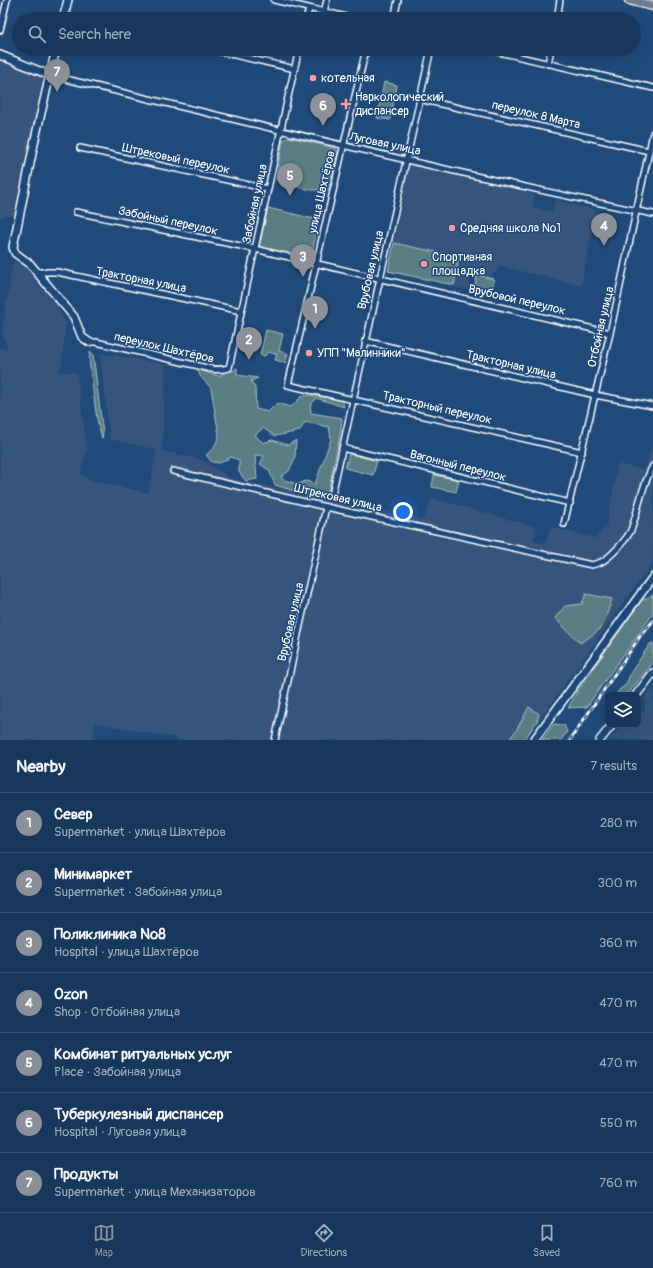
<!DOCTYPE html>
<html lang="en">
<head>
<meta charset="utf-8">
<style>
	body { margin:0; font-family:Pangolin,sans-serif; background:#203f62; color:#f1f3f6 }
	.controls { position:absolute; right:12px; bottom:12px; display:grid; overflow:hidden; border-radius:8px; box-shadow:0 4px 16px #0002 }
	.controls button { width:36px; height:36px; display:grid; place-items:center; padding:0; border:0; border-bottom:1px solid #365272; background:#17385c; color:#f1f3f6; font:20px sans-serif }
	.you { position:absolute; left:403px; top:512px; width:14px; height:14px; margin:-10px; border:3px solid #fff; border-radius:50%; background:#1a73e8; box-shadow:0 0 0 6px #1a73e833 }
	.badge { display:grid; place-items:center; width:26px; height:26px; border-radius:50%; background:#8c9099; color:#fff; font-size:13px; font-weight:700 }
	.pin { position:absolute; translate:-50% -33px; filter:drop-shadow(0 1px 2px #0008) }
	.pin::after { content:''; position:absolute; top:21px; width:14px; height:12px; background:inherit; clip-path:polygon(0 0,100% 0,50% 100%) }
	.list { margin:0; padding:0; list-style:none }
	h2 { display:flex; justify-content:space-between; align-items:center; height:52px; margin:0; padding:0 16px; font-size:17px }
	h2 small { font-size:13px; font-weight:400; color:#9eacbb }
	.list li { display:grid; grid-template-columns:26px 1fr auto; gap:12px; align-items:center; box-sizing:border-box; height:60px; padding:0 16px; border-top:1px solid #365272 }
	.list b { display:block; font-size:15px; white-space:nowrap }
	.list p { margin:0; font-size:13px; white-space:nowrap; color:#9eacbb }
	.list em { font-size:13px; font-style:normal; color:#9eacbb }
	.icon { flex:none; width:22px; height:22px; fill:none; stroke:currentColor; stroke-width:2; stroke-linecap:round; stroke-linejoin:round }
	.map { position:relative; flex:none; width:653px; height:740px; overflow:hidden }
	.search { position:absolute; background:#17385c; box-shadow:0 4px 16px #0002; left:12px; right:12px; top:12px; height:44px; display:flex; align-items:center; gap:10px; box-sizing:border-box; padding:0 14px; border-radius:22px; color:#9eacbb; font-size:15px }
	.sheet { height:472px; background:#17385c }
	nav { display:flex; justify-content:space-around; align-items:center; box-sizing:border-box; height:56px; border-top:1px solid #365272; background:#17385c; font-size:11px; color:#9eacbb }
	nav a { display:grid; justify-items:center; gap:2px }
	nav .on { color:#8c9099 }
	.map>svg:first-child { display:block }
</style>
</head>
<body>
<div class="map">
<svg width="653" height="740" viewBox="0 0 653 740">
	<rect width="100%" height="100%" fill="#1f4a7a"/>
	<filter id="ink" filterUnits="userSpaceOnUse"><feTurbulence type="fractalNoise" baseFrequency=".025" numOctaves="2"/><feDisplacementMap in="SourceGraphic" scale="8" xChannelSelector="R" yChannelSelector="G"/><feConvolveMatrix kernelMatrix="1 2 1 2 8 2 1 2 1" color-interpolation-filters="sRGB"/></filter>
	<g filter="url(#ink)">
		<g fill="#34557d">
			<path d="M0,59L40,74L44,80L14,217L7,215L0,217Z"/>
			<path d="M410,165L517,190L535,195L532,207L553,212L555,200L596,210L581,286L500,266L492,276L472,272L468,290L387,272Z"/>
			<path d="M13,261L23,265L34,276L39,285L55,302L66,323L61,368H59L58,371L77,373L87,450L80,474L87,479L148,493L157,450L110,439L100,353L166,364L162,451L199,459L233,479L423,519L432,498L537,527L533,540L545,544L551,527L595,538L606,527L618,464L643,470L653,446V562L525,740H177V738L96,723L92,740H0V348L8,349L2,333Z"/>
			<path d="M653,688V740H610L621,725H638V716L644,712L646,696Z"/>
		</g>
		<g fill="#587e84" stroke="#acbec2" fill-rule="evenodd">
			<path d="M384,82L397,85L390,120L377,118Z"/>
			<path d="M289,137L335,148L338,152L328,191C321,189 313,191 306,189C295,187 286,181 276,180L283,140Z"/>
			<path d="M268,208L319,220L311,259L259,247Z"/>
			<path d="M394,243L459,257L454,285L388,271Z"/>
			<path d="M478,275L493,279L494,281L491,292L489,293L475,290L474,288L477,276Z"/>
			<path d="M266,330L283,334L279,351L288,354L285,363L275,360L277,354L267,352L265,356L260,355Z"/>
			<path d="M90,352L93,354L103,434L102,438C96,421 95,402 92,384C91,374 88,362 90,352Z"/>
			<path d="M237,368V375L258,378L251,381L255,388L256,409L268,412L277,403L291,407L302,396L310,395L342,400L344,407L316,398L310,406L311,413L342,418L341,430L328,492L319,499L275,485L269,470L260,464L264,456L255,455L257,479L246,481L239,472V460L231,457L220,463L212,462L206,455L214,448L219,436L211,388L200,376L198,370L219,376L229,370L233,371ZM305,422L329,427L331,439L315,484L306,481L298,484L284,480L281,477L289,471L295,458L296,440L288,445L272,440L263,443L255,435L263,428L275,436L300,431Z"/>
			<path d="M349,454L377,461L373,475L345,468Z"/>
			<path d="M434,475L459,480L456,492L432,487Z"/>
			<path d="M586,594L612,599L603,625L594,634L580,643L555,618L565,606L582,604Z"/>
			<path d="M653,595V614L604,682L587,707L568,708L578,690L641,601Z"/>
			<path d="M653,643V663L627,695H616L620,689L626,685L631,672L650,644Z"/>
			<path d="M529,707L539,714L537,721L524,740H509L517,729Z"/>
			<path d="M554,724L564,725L567,732L561,740H542Z"/>
		</g>
		<g fill="none" stroke-linecap="round" stroke-linejoin="round">
			<defs>
				<g id="street">
					<path d="M274,0L355,19"/>
					<path d="M324,12L327,0"/>
					<path d="M64,16L77,19"/>
					<path d="M306,19L309,9"/>
					<path d="M394,19L398,0"/>
					<path d="M557,19L560,0"/>
					<path d="M0,30L7,0"/>
					<path d="M209,49L295,69"/>
					<path d="M366,49L288,385L582,452"/>
					<path d="M486,49L653,88"/>
					<path d="M548,64L551,49"/>
					<path d="M49,75C250,123 451,173 653,214"/>
					<path d="M419,99L649,151"/>
					<path d="M80,148L268,189"/>
					<path d="M76,212L255,249L610,333"/>
					<path d="M37,272H57L190,300L241,311"/>
					<path d="M365,341L595,395L653,406"/>
					<path d="M89,342H96L199,366C209,369 218,371 229,368L286,106L299,49"/>
					<path d="M342,448L570,503"/>
					<path d="M173,471L326,507L592,565C595,564 599,563 601,562C610,558 627,539 631,530C639,509 641,486 653,466"/>
					<path d="M332,495L431,49"/>
					<path d="M564,524L610,333L653,133"/>
					<path d="M275,740L326,507"/>
				</g>
				<g id="secondary">
					<path d="M63,19L68,0"/>
					<path d="M56,49L35,139L13,247L15,253L30,264L74,317L82,337L89,342"/>
					<path d="M0,55L49,75"/>
					<path d="M636,695L653,673"/>
					<path d="M534,740L653,577"/>
					<path d="M600,740L612,725"/>
				</g>
				<path id="primary" d="M629,0L653,6"/>
			</defs>
			<use href="#street" stroke="#fff" stroke-width="8"/>
			<use href="#secondary" stroke="#fff" stroke-width="10"/>
			<use href="#primary" stroke="#fff" stroke-width="11"/>
			<use href="#street" stroke="#1f4a7a" stroke-width="5"/>
			<use href="#secondary" stroke="#1f4a7a" stroke-width="7"/>
			<use href="#primary" stroke="#6c7d8b" stroke-width="8"/>
			<defs>
				<path id="rail" d="M570,740L641,635L653,621"/>
			</defs>
			<use href="#rail" stroke="#fff" stroke-width="3"/>
			<use href="#rail" stroke="#1f4a7a" stroke-width="1.5" stroke-dasharray="4.5" stroke-linecap="butt"/>
		</g>
	</g>
	<g fill="#ff9aa2" stroke="#1f4a7a" stroke-width="1.5">
		<circle cx="313" cy="78" r="4"/>
		<path d="M344 98h4v4h4v4h-4v4h-4v-4h-4v-4h4z"/>
		<circle cx="452" cy="228" r="4"/>
		<circle cx="424" cy="264" r="4"/>
		<circle cx="309" cy="353" r="4"/>
	</g>
	<g text-anchor="middle" dominant-baseline="central" stroke-width="3" stroke-linejoin="round" paint-order="stroke">
		<g font-size="12" fill="#fff" stroke="#1f4a7a" text-anchor="start">
			<text x="321" y="78">котельная</text>
			<text x="355" y="97">Наркологический<tspan x="355" dy="14">диспансер</tspan></text>
			<text x="460" y="228">Средняя школа №1</text>
			<text x="432" y="257">Спортивная<tspan x="432" dy="14">площадка</tspan></text>
			<text x="317" y="353">УПП "Малинники"</text>
		</g>
		<g font-size="12" fill="#fff" stroke="#1f4a7a">
			<text transform="translate(536 115) rotate(13)">переулок 8 Марта</text>
			<text transform="translate(385 144) rotate(12)">Луговая улица</text>
			<text transform="translate(176 159) rotate(12)">Штрековый переулок</text>
			<text transform="translate(322 192) rotate(-77)">улица Шахтёров</text>
			<text transform="translate(255 204) rotate(-78)">Забойная улица</text>
			<text transform="translate(168 221) rotate(12)">Забойный переулок</text>
			<text transform="translate(371 270) rotate(-77)">Врубовая улица</text>
			<text transform="translate(141 280) rotate(11)">Тракторная улица</text>
			<text transform="translate(517 300) rotate(13)">Врубовой переулок</text>
			<text transform="translate(601 327) rotate(-77)">Отбойная улица</text>
			<text transform="translate(164 348) rotate(13)">переулок Шахтёров</text>
			<text transform="translate(511 365) rotate(13)">Тракторная улица</text>
			<text transform="translate(437 408) rotate(13)">Тракторный переулок</text>
			<text transform="translate(458 466) rotate(14)">Вагонный переулок</text>
			<text transform="translate(338 498) rotate(13)">Штрековая улица</text>
			<text transform="translate(291 622) rotate(-77)">Врубовая улица</text>
		</g>
	</g>
</svg>
<div class="controls">
<button><svg class="icon" aria-label="layers" viewBox="0 0 24 24"><path d="M12 4l9 5-9 5-9-5zM3 14l9 5 9-5"/></svg></button>
</div>
<div class="you"></div>
<div class="pin badge" style="left:315px;top:329px">1</div>
<div class="pin badge" style="left:249px;top:360px">2</div>
<div class="pin badge" style="left:303px;top:277px">3</div>
<div class="pin badge" style="left:604px;top:246px">4</div>
<div class="pin badge" style="left:290px;top:196px">5</div>
<div class="pin badge" style="left:323px;top:126px">6</div>
<div class="pin badge" style="left:57px;top:92px">7</div>
<div class="search"><svg class="icon" aria-label="search" viewBox="0 0 24 24"><circle cx="10" cy="10" r="6"/><path d="M15 15l6 6"/></svg>Search here</div>
</div>
<section class="sheet">
<h2>Nearby<small>7 results</small></h2>
<ul class="list">
<li><span class="badge">1</span><div><b>Север</b><p>Supermarket · улица Шахтёров</p></div><em>280 m</em></li>
<li><span class="badge">2</span><div><b>Минимаркет</b><p>Supermarket · Забойная улица</p></div><em>300 m</em></li>
<li><span class="badge">3</span><div><b>Поликлиника №8</b><p>Hospital · улица Шахтёров</p></div><em>360 m</em></li>
<li><span class="badge">4</span><div><b>Ozon</b><p>Shop · Отбойная улица</p></div><em>470 m</em></li>
<li><span class="badge">5</span><div><b>Комбинат ритуальных услуг</b><p>Place · Забойная улица</p></div><em>470 m</em></li>
<li><span class="badge">6</span><div><b>Туберкулезный диспансер</b><p>Hospital · Луговая улица</p></div><em>550 m</em></li>
<li><span class="badge">7</span><div><b>Продукты</b><p>Supermarket · улица Механизаторов</p></div><em>760 m</em></li>
</ul>
</section>
<nav>
<a class="on"><svg class="icon" aria-label="map" viewBox="0 0 24 24"><path d="M3 6l6-2 6 2 6-2v14l-6 2-6-2-6 2zM9 4v14M15 6v14"/></svg>Map</a>
<a><svg class="icon" aria-label="directions" viewBox="0 0 24 24"><path d="M12 3l9 9-9 9-9-9zM9 14v-3h6M13 9l2 2-2 2"/></svg>Directions</a>
<a><svg class="icon" aria-label="saved" viewBox="0 0 24 24"><path d="M7 4h10v16l-5-4-5 4z"/></svg>Saved</a>
</nav>
</body>
</html>
